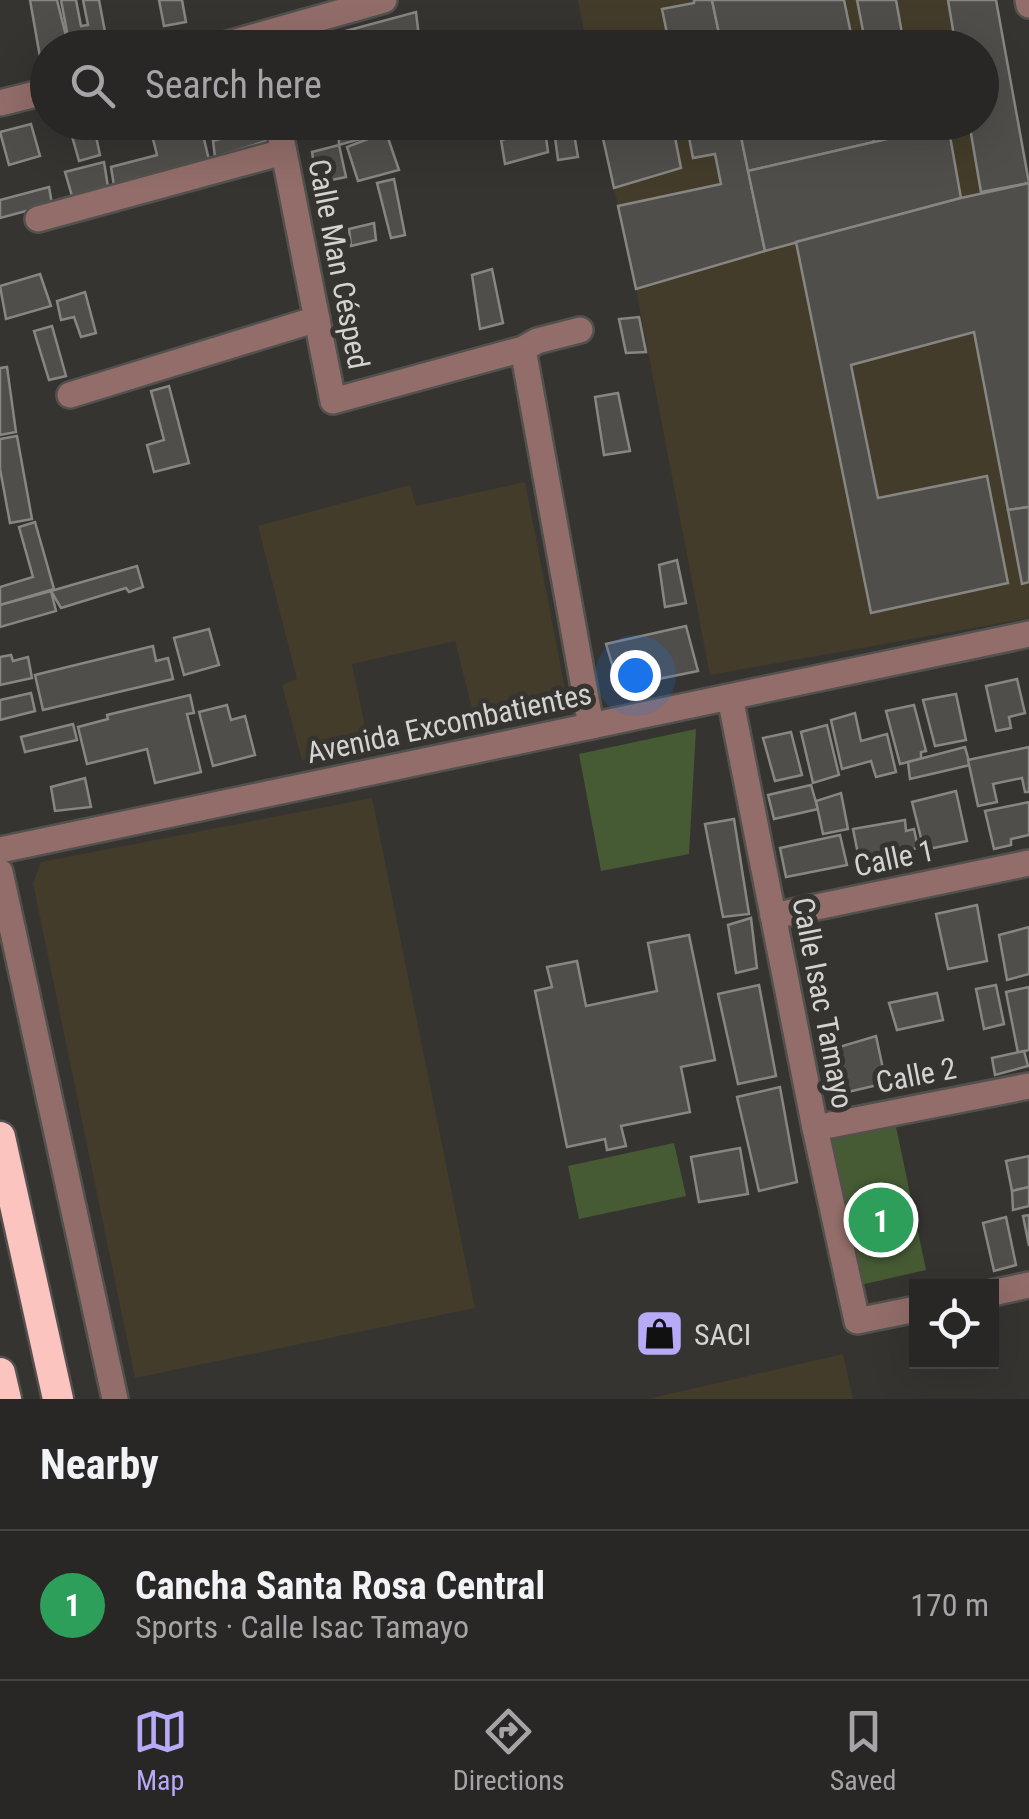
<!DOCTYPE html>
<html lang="en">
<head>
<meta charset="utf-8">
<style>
	body { margin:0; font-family:"Roboto Condensed",sans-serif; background:#302f2d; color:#f1f3f6 }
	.controls { position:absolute; right:30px; bottom:30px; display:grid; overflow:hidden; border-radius:0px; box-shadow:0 10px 40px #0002 }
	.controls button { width:90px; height:90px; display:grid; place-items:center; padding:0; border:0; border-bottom:2px solid #444442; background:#282725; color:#f1f3f6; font:50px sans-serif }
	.you { position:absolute; left:635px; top:675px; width:35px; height:35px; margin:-25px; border:8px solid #fff; border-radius:50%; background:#1a73e8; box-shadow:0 0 0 15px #1a73e833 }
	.badge { display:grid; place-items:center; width:65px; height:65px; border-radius:50%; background:#b7abf8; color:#fff; font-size:32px; font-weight:700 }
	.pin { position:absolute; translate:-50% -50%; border:5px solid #fff; box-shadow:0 2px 10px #0006 }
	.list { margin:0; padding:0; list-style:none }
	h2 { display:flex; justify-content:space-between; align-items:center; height:130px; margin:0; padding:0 40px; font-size:42px }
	h2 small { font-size:32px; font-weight:400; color:#a5a5a7 }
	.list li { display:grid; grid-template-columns:65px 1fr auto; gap:30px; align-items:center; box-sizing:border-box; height:150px; padding:0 40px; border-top:2px solid #444442 }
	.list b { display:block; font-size:38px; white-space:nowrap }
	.list p { margin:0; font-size:32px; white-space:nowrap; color:#a5a5a7 }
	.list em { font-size:32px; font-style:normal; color:#a5a5a7 }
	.icon { flex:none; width:55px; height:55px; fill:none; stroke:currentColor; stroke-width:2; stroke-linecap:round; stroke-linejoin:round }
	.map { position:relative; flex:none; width:1029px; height:1399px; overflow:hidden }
	.search { position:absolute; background:#282725; box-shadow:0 10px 40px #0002; left:30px; right:30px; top:30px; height:110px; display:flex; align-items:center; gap:25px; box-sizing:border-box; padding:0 35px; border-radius:55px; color:#a5a5a7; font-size:38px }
	.sheet { height:280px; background:#282725 }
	nav { display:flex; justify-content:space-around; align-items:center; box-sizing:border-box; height:140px; border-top:2px solid #444442; background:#282725; font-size:28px; color:#a5a5a7 }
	nav a { display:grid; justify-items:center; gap:5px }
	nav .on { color:#b7abf8 }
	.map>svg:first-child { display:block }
</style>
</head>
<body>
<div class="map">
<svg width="1029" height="1399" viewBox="0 0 1029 1399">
	<rect width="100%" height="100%" fill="#363431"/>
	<g fill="#433c2a">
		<path d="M578,0H996L1029,178V618L710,675L636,289L600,123L982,122V48L587,47Z"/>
		<path d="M525,482L566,694L560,706L476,724L455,641L352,664L369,746L302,760L282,685L297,679L258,526L410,485L416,506Z"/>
		<path d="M372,798L475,1308L135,1378L33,883L41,862Z"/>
		<path d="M843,1354L853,1399H648Z"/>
	</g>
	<g fill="#465b34">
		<path d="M696,729L689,854L601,871L579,754Z"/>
		<path d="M895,1122L926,1270L860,1285L828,1136Z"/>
		<path d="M674,1143L686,1196L579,1219L568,1166Z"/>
	</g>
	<g fill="#504e4b" stroke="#888683" stroke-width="2.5">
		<path d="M30,0H57L69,48H48V73L43,74Z"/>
		<path d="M61,0H76L81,26L88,25L83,0H99L108,48H70Z"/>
		<path d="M159,0H182L186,22L164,26Z"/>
		<path d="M694,0H712L722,48H670L662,9L694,3Z"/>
		<path d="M712,0H844L854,48H722Z"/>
		<path d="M857,0H896L903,39L866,46Z"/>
		<path d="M948,0H996L1029,183L981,192L969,122H982V48H956Z"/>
		<path d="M416,12L420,46L318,48L316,39Z"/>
		<path d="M68,122H93L100,155L79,161Z"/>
		<path d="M178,122H200L209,160L114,186L111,167L157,155L151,131Z"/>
		<path d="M203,122H243L206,133Z"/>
		<path d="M254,122H270L273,139L215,157L213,141L255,129Z"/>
		<path d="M338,122H384L386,132L339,145Z"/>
		<path d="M553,122H572L578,157L558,160Z"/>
		<path d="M608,122H672L681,168L614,188L600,125Z"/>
		<path d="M686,122H738L765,251L636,289L618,206L721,184L715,154L693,158Z"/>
		<path d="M738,122H870L874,142L748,171Z"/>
		<path d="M31,124L40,156L9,165L0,132Z"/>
		<path d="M948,125L961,198L765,251L748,171Z"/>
		<path d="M545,130L548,152L505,164L501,140Z"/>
		<path d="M386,132L399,170L358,181L347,147Z"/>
		<path d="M339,145L346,177L317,183L312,152Z"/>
		<path d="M104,162L108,187L72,196L65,172Z"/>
		<path d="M394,179L405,235L391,238L377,183Z"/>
		<path d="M1029,183V507L1008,510L974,332L851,365L878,498L987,476L1008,583L871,613L796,242L961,198Z"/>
		<path d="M49,187L52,204L0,218V200Z"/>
		<path d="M374,223L376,240L351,246L349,229Z"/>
		<path d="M492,269L503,323L480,329L472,275Z"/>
		<path d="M40,274L51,306L6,319L0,286Z"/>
		<path d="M85,292L96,333L81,337L74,317L61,320L57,301Z"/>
		<path d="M639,317L646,352L626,353L619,319Z"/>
		<path d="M52,326L66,376L49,380L34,331Z"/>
		<path d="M7,367L16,432L0,435V368Z"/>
		<path d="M169,386L189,463L154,472L147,445L164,440L151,391Z"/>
		<path d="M618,393L630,451L604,455L595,397Z"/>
		<path d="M17,436L32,519L10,523L0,469V439Z"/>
		<path d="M1029,507V582L1022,584L1008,510Z"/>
		<path d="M35,522L54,589L0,605V587L33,577L19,527Z"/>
		<path d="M677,560L686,603L665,607L659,565Z"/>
		<path d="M137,566L143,587L129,592L126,588L61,608L51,591Z"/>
		<path d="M51,591L56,611L0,627V605Z"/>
		<path d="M686,626L698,671L619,687L606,644Z"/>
		<path d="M209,629L219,665L184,675L174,638Z"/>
		<path d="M153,646L156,661L168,658L173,679L43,710L35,675Z"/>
		<path d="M11,655L13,661L28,657L32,678L0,685V657Z"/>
		<path d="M1017,679L1025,713L1009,717L1011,728L996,731L986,686Z"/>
		<path d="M31,693L35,711L0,720V700Z"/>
		<path d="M956,694L966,740L935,746L923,700Z"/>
		<path d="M190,695L194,713L187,714L201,772L155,783L147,749L87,764L78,727L108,719L107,715Z"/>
		<path d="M227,705L231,720L245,716L255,755L213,766L199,712Z"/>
		<path d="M914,705L926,751L921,752V759L900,764L886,711Z"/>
		<path d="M855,713L861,741L887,734L896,772L876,777L871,761L842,769L831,720Z"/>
		<path d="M73,724L77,740L25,752L21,737Z"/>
		<path d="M827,725L839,775L813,783L801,732Z"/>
		<path d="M791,732L802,775L775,781L763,738Z"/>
		<path d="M965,747L970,765L910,779L908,762Z"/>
		<path d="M1029,747V792H1025L1022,778L993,784L997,802L978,806L968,760Z"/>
		<path d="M85,778L91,807L55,811L51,787Z"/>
		<path d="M811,785L818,809L774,819L768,795Z"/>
		<path d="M956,791L967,841L924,850L912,802Z"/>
		<path d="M841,793L848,829L823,834L816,801Z"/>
		<path d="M1029,802V835L1011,839V845L994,849L985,811Z"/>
		<path d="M734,819L749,914L723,917L705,824Z"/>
		<path d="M905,820L906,831L914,829L918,848L859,859L853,829Z"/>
		<path d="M840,835L847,865L786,877L780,848Z"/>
		<path d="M977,905L987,961L948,969L936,914Z"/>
		<path d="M751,918L757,968L736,973L728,925Z"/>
		<path d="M1029,927V974L1007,980L999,935Z"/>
		<path d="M689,935L715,1060L681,1067L690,1112L621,1126L626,1146L607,1150L605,1139L567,1147L535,991L552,987L547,967L577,961L586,1006L657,991L648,943Z"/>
		<path d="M759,985L776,1076L738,1084L718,994Z"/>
		<path d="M996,985L1004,1024L984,1029L976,989Z"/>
		<path d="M1029,987V1050L1018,1053L1006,992Z"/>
		<path d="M937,993L943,1020L897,1030L889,1003Z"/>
		<path d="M876,1036L886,1083L848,1092L839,1047Z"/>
		<path d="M1024,1051L1028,1066L995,1075L992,1058Z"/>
		<path d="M780,1087L797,1182L759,1191L737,1097Z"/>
		<path d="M740,1148L748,1194L699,1202L691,1157Z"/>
		<path d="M1029,1156V1187L1012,1191L1006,1161Z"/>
		<path d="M1029,1187V1206L1013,1210L1012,1191Z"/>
		<path d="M1029,1215V1246L1023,1216Z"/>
		<path d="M1006,1217L1016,1265L994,1271L983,1223Z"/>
	</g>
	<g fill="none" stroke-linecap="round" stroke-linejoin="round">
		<defs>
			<g id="minor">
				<path d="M1028,0L1029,5"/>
				<path d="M214,48L384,0"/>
				<path d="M0,103L48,91"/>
				<path d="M278,122L333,401L523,349L537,341L580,330"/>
				<path d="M38,219L283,152"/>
				<path d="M523,349L591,726"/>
				<path d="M70,395L317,319"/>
				<path d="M730,697L815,1128L857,1321L916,1309"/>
				<path d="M0,850L1029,634"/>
				<path d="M0,872L115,1399"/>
				<path d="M773,916L1029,863"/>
				<path d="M815,1128L1029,1086"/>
				<path d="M992,1293L1029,1285"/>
			</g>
			<g id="highway">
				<path d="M0,1137L58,1399"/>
				<path d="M0,1373L6,1399"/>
			</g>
		</defs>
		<use href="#minor" stroke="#52514e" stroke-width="30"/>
		<use href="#highway" stroke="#52514e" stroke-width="35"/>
		<use href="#minor" stroke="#926d69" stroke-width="25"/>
		<use href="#highway" stroke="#fbc4bf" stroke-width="30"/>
	</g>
	<defs>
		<symbol id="shop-square" viewBox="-11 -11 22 22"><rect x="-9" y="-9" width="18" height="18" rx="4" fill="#b7abf8" stroke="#363431"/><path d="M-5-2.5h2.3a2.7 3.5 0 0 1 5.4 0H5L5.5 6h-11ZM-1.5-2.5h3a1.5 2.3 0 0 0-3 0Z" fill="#111"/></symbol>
	</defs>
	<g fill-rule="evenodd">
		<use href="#shop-square" x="632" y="1306" width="55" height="55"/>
	</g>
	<g text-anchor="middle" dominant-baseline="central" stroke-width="10" stroke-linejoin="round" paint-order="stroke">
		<g font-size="30" fill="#d4d3d1" stroke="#363431">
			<text transform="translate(339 264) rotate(79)">Calle Man Césped</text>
			<text transform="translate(449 723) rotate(-12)">Avenida Excombatientes</text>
			<text transform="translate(894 858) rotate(-12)">Calle 1</text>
			<text transform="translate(823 1003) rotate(79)">Calle Isac Tamayo</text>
			<text transform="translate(916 1075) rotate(-11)">Calle 2</text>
		</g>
		<g font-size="30" fill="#d4d3d1" stroke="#363431" text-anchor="start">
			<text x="694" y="1334">SACI</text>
		</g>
	</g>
</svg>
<div class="controls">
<button><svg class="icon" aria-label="locate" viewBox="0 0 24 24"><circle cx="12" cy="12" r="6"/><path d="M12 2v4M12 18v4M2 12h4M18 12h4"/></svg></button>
</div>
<div class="you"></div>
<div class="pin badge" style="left:881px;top:1220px;background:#2e9e5b">1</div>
<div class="search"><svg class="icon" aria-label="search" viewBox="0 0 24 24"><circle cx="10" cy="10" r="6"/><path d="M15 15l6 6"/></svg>Search here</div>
</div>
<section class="sheet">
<h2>Nearby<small></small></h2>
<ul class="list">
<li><span class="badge" style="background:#2e9e5b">1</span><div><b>Cancha Santa Rosa Central</b><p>Sports · Calle Isac Tamayo</p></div><em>170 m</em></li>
</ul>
</section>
<nav>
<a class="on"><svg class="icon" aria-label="map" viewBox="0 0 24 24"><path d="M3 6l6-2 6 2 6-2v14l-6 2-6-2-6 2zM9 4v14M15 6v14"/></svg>Map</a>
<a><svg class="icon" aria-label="directions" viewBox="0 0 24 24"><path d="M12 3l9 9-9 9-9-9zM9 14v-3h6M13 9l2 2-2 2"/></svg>Directions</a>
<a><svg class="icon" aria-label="saved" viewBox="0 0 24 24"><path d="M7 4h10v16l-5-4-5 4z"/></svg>Saved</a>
</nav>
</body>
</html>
